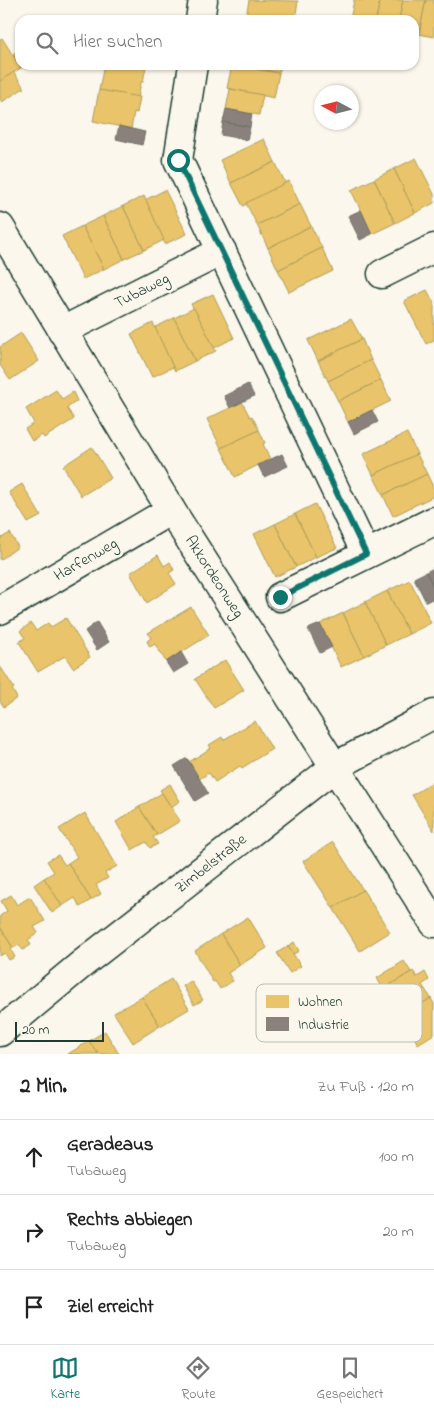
<!DOCTYPE html>
<html lang="de">
<head>
<meta charset="utf-8">
<style>
	body { margin:0; font-family:"Indie Flower",sans-serif; background:#f6f6f6; color:#222 }
	.compass { position:absolute; left:314px; top:85px; width:45px; height:45px; border-radius:50%; background:#fff; box-shadow:0 1px 4px #0004; rotate:277deg }
	.scale { position:absolute; left:15px; bottom:12px; width:89px; box-sizing:border-box; padding-left:5px; border:2px solid #1f3d34; border-top:0; font-size:14px; line-height:18px; white-space:nowrap; color:#1f3d34; -webkit-text-stroke:4px #fbf7ec; paint-order:stroke }
	.stop { position:absolute; width:15px; height:15px; margin:-11px; border:4px solid #0f766e; border-radius:50%; background:#fff }
	.stop.end { background:#0f766e; border-color:#fff; box-shadow:0 1px 5px #0008 }
	.list { margin:0; padding:0; list-style:none }
	h2 { display:flex; justify-content:space-between; align-items:center; height:65px; margin:0; padding:0 20px; font-size:21px }
	h2 small { font-size:16px; font-weight:400; color:#767676 }
	.list li { display:grid; grid-template-columns:32px 1fr auto; gap:15px; align-items:center; box-sizing:border-box; height:75px; padding:0 20px; border-top:1px solid #e0e0e0 }
	.list b { display:block; font-size:19px; white-space:nowrap }
	.list p { margin:0; font-size:16px; white-space:nowrap; color:#767676 }
	.list em { font-size:16px; font-style:normal; color:#767676 }
	.icon { flex:none; width:28px; height:28px; fill:none; stroke:currentColor; stroke-width:2; stroke-linecap:round; stroke-linejoin:round }
	.map { position:relative; flex:none; width:434px; height:1054px; overflow:hidden }
	.search { position:absolute; background:#fff; box-shadow:0 1px 4px #0004; left:15px; right:15px; top:15px; height:55px; display:flex; align-items:center; gap:12px; box-sizing:border-box; padding:0 18px; border-radius:15px; color:#767676; font-size:19px }
	.sheet { height:290px; background:#fff }
	nav { display:flex; justify-content:space-around; align-items:center; box-sizing:border-box; height:70px; border-top:1px solid #e0e0e0; background:#fff; font-size:14px; color:#767676 }
	nav a { display:grid; justify-items:center; gap:2px }
	nav .on { color:#0f766e }
	.map>svg:first-child { display:block }
</style>
</head>
<body>
<div class="map">
<svg width="434" height="1054" viewBox="0 0 434 1054">
	<rect width="100%" height="100%" fill="#fbf7ec"/>
	<filter id="ink" filterUnits="userSpaceOnUse"><feTurbulence type="fractalNoise" baseFrequency=".02" numOctaves="2"/><feDisplacementMap in="SourceGraphic" scale="10" xChannelSelector="R" yChannelSelector="G"/><feConvolveMatrix kernelMatrix="1 2 1 2 8 2 1 2 1" color-interpolation-filters="sRGB"/></filter>
	<g filter="url(#ink)">
		<g fill="#e9c46a" stroke="#ac9c5a">
			<path d="M249,0L298,1L295,20H266L246,16Z"/>
			<path d="M354,0H380L376,20H350Z"/>
			<path d="M380,0H403L399,20H376Z"/>
			<path d="M403,0H426L419,34L414,33V20H399Z"/>
			<path d="M426,0H434V37L419,34Z"/>
			<path d="M2,38L21,68L0,81V39Z"/>
			<path d="M20,49V65H25L21,68L13,54Z"/>
			<path d="M104,65H135L146,67L143,82H141L138,98L99,90Z"/>
			<path d="M232,65L279,73L274,98L227,88Z"/>
			<path d="M239,65H281L279,73Z"/>
			<path d="M14,72L24,88L2,102L0,99V81Z"/>
			<path d="M230,89L263,95L259,115L226,109Z"/>
			<path d="M99,90L140,97L137,113L134,112L131,129L93,121Z"/>
			<path d="M264,139L275,162L231,183L220,160Z"/>
			<path d="M416,158L434,194V203L415,213L394,169Z"/>
			<path d="M275,162L286,184L243,206L231,183Z"/>
			<path d="M394,169L415,213L395,223L374,179Z"/>
			<path d="M374,179L395,223L372,234L351,190Z"/>
			<path d="M289,181L300,204L257,225L246,203Z"/>
			<path d="M165,190L187,234L165,244L145,200Z"/>
			<path d="M144,196L164,240L144,250L123,206Z"/>
			<path d="M300,204L311,226L268,248L257,225Z"/>
			<path d="M123,206L144,250L124,259L103,216Z"/>
			<path d="M103,216L124,259L104,269L82,226Z"/>
			<path d="M82,226L104,269L83,279L62,236Z"/>
			<path d="M311,226L322,248L278,270L268,248Z"/>
			<path d="M322,248L333,271L289,292L278,270Z"/>
			<path d="M427,290L434,303V340L426,344L404,301Z"/>
			<path d="M213,294L234,338L214,348L191,304Z"/>
			<path d="M194,308L216,351L195,361L174,318Z"/>
			<path d="M174,318L195,361L175,371L154,328Z"/>
			<path d="M351,319L362,339L318,361L308,340Z"/>
			<path d="M153,323L173,367L152,377L131,334Z"/>
			<path d="M21,333L39,361L10,380L0,365V347Z"/>
			<path d="M362,339L371,360L328,381L318,361Z"/>
			<path d="M371,360L381,380L338,401L328,381Z"/>
			<path d="M381,380L391,401L348,422L338,401Z"/>
			<path d="M56,390L62,399L73,392L77,401L67,408L74,419L44,438L42,435L32,441L25,429L34,423L26,409Z"/>
			<path d="M242,402L250,417L252,416L259,430L221,448L207,419Z"/>
			<path d="M259,430L265,443L263,444L270,459L235,477L221,448Z"/>
			<path d="M407,433L417,454L373,475L363,454Z"/>
			<path d="M92,447L111,478L81,496L63,466Z"/>
			<path d="M417,454L427,474L383,495L373,475Z"/>
			<path d="M427,474L434,489V496L393,516L383,495Z"/>
			<path d="M22,484L41,516L28,523L9,492Z"/>
			<path d="M315,504L337,548L316,557L295,514Z"/>
			<path d="M295,514L316,557L296,567L275,524Z"/>
			<path d="M275,524L296,567L275,577L254,534Z"/>
			<path d="M10,533L18,547L0,560V539Z"/>
			<path d="M158,555L164,566L170,562L174,570L169,573L176,584L147,603L130,573Z"/>
			<path d="M410,580L431,623L409,634L387,591Z"/>
			<path d="M387,591L409,634L386,645L365,602Z"/>
			<path d="M365,602L386,645L364,656L343,613Z"/>
			<path d="M191,607L209,635L166,662L155,644L150,647L147,641L151,638L148,633Z"/>
			<path d="M343,613L364,656L341,667L320,624Z"/>
			<path d="M66,618L90,657L73,668L65,656L38,672L19,642L25,638L20,631L31,623L36,631L48,623L51,627Z"/>
			<path d="M225,660L244,690L214,708L195,679Z"/>
			<path d="M0,666L14,688L12,689L17,698L4,707L0,701Z"/>
			<path d="M255,721L272,749L242,768L240,766L215,782L209,773L199,779L189,762L211,748L209,745L222,737L223,740Z"/>
			<path d="M434,782V831L412,795Z"/>
			<path d="M170,784L180,801L171,807L160,790Z"/>
			<path d="M162,793L180,821L157,835L139,807Z"/>
			<path d="M139,807L157,835L153,837L158,844L150,848L146,842L132,850L116,822Z"/>
			<path d="M85,813L117,866L105,873L108,878L96,885L101,894L91,900L68,863L77,857L59,829Z"/>
			<path d="M333,842L363,890L333,908L303,861Z"/>
			<path d="M58,855L65,865L68,863L91,900L80,907L75,898L62,906L44,878L54,872L47,861Z"/>
			<path d="M44,878L62,906L52,913L34,885Z"/>
			<path d="M363,890L390,932L360,951L333,908Z"/>
			<path d="M11,895L17,905L30,897L45,921L34,927L38,933L28,940L31,945L23,950L19,945L13,948L0,927V916L7,911L1,901Z"/>
			<path d="M248,917L267,948L240,965L221,934Z"/>
			<path d="M0,927L13,948L11,950L15,957L9,960L5,953L0,956Z"/>
			<path d="M221,934L240,965L228,973L233,981L220,989L215,981L213,982L195,951Z"/>
			<path d="M294,942L299,951L293,954L288,946Z"/>
			<path d="M288,946L301,966L290,973L277,953Z"/>
			<path d="M404,961L411,972L383,989L377,978Z"/>
			<path d="M413,971L417,977L425,972L429,980L422,985L431,998L401,1017L383,989Z"/>
			<path d="M171,979L189,1009L160,1026L142,997Z"/>
			<path d="M191,981L203,1000L194,1005L183,986Z"/>
			<path d="M142,997L160,1026L133,1043L114,1013Z"/>
			<path d="M431,998L434,1004V1034L418,1044L401,1017Z"/>
			<path d="M105,1031L119,1054H98L89,1041Z"/>
			<path d="M89,1041L98,1054H68Z"/>
		</g>
		<g fill="#8a817c" stroke="#6a6d66">
			<path d="M226,109L252,114L250,127L223,122Z"/>
			<path d="M223,122L250,127L247,140L221,135Z"/>
			<path d="M119,126L145,132L142,145L116,139Z"/>
			<path d="M361,210L372,234L360,240L348,216Z"/>
			<path d="M248,384L254,396L230,408L224,396Z"/>
			<path d="M372,410L378,422L354,434L348,422Z"/>
			<path d="M282,454L288,466L264,477L258,465Z"/>
			<path d="M434,568V588L426,572Z"/>
			<path d="M426,572L434,588V598L426,602L414,578Z"/>
			<path d="M97,622L109,642L97,650L85,631Z"/>
			<path d="M320,624L332,647L320,653L308,629Z"/>
			<path d="M181,652L188,664L173,673L166,662Z"/>
			<path d="M187,758L208,793L195,801L174,766Z"/>
		</g>
		<g fill="none" stroke-linecap="round" stroke-linejoin="round">
			<defs>
				<g id="minor">
					<path d="M200,20L203,0"/>
					<path d="M193,65L178,160L366,554"/>
					<path d="M0,227L171,510L434,923"/>
					<path d="M382,274L434,248"/>
					<path d="M62,331L222,251"/>
					<path d="M280,597L434,521"/>
					<path d="M0,610L171,510"/>
					<path d="M0,1032L82,964L336,766L434,714"/>
				</g>
			</defs>
			<use href="#minor" stroke="#1f3d34" stroke-width="31"/>
			<use href="#minor" stroke="#fbf7ec" stroke-width="28"/>
		</g>
	</g>
	<g fill="none" stroke-linecap="round" stroke-linejoin="round" filter="url(#ink)">
		<path stroke="#0f766e" stroke-width="6" d="M178,160L366,554L280,597"/>
	</g>
	<g text-anchor="middle" dominant-baseline="central" stroke-width="5" stroke-linejoin="round" paint-order="stroke">
		<g font-size="16" fill="#1f3d34" stroke="#fbf7ec">
			<text transform="translate(142 291) rotate(-27)">Tubaweg</text>
			<text transform="translate(86 560) rotate(-30)">Harfenweg</text>
			<text transform="translate(214 577) rotate(57)">Akkordeonweg</text>
			<text transform="translate(211 864) rotate(-38)">Zimbelstraße</text>
		</g>
	</g>
	<rect x="256" y="984" width="166" height="58" rx="8" fill="#fbf7ec" stroke="#b9bfb5" stroke-width="1"/>
	<rect x="266" y="995" width="23" height="13" fill="#e9c46a"/>
	<rect x="266" y="1017" width="23" height="14" fill="#8a817c"/>
	<g font-size="14" fill="#1f3d34">
		<text x="298" y="1006">Wohnen</text>
		<text x="298" y="1029">Industrie</text>
	</g>
</svg>
<svg class="compass" viewBox="-18 -18 36 36"><path d="M0-13l5 13h-10z" fill="#e53935"/><path d="M0 13l5-13h-10z" fill="#767676"/></svg>
<div class="scale">20 m</div>
<div class="stop" style="left:178px;top:160px"></div>
<div class="stop end" style="left:280px;top:597px"></div>
<div class="search"><svg class="icon" aria-label="search" viewBox="0 0 24 24"><circle cx="10" cy="10" r="6"/><path d="M15 15l6 6"/></svg>Hier suchen</div>
</div>
<section class="sheet">
<h2>2 Min.<small>Zu Fuß · 120 m</small></h2>
<ul class="list">
<li><svg class="icon" aria-label="ahead" viewBox="0 0 24 24"><path d="M12 20V5M6 11l6-6 6 6"/></svg><div><b>Geradeaus</b><p>Tubaweg</p></div><em>100 m</em></li>
<li><svg class="icon" aria-label="right" viewBox="0 0 24 24"><path d="M7 20v-9h11M14 6l5 5-5 5"/></svg><div><b>Rechts abbiegen</b><p>Tubaweg</p></div><em>20 m</em></li>
<li><svg class="icon" aria-label="arrive" viewBox="0 0 24 24"><path d="M6 21V4h12l-3 4 3 4H6"/></svg><div><b>Ziel erreicht</b></div></li>
</ul>
</section>
<nav>
<a class="on"><svg class="icon" aria-label="map" viewBox="0 0 24 24"><path d="M3 6l6-2 6 2 6-2v14l-6 2-6-2-6 2zM9 4v14M15 6v14"/></svg>Karte</a>
<a><svg class="icon" aria-label="directions" viewBox="0 0 24 24"><path d="M12 3l9 9-9 9-9-9zM9 14v-3h6M13 9l2 2-2 2"/></svg>Route</a>
<a><svg class="icon" aria-label="saved" viewBox="0 0 24 24"><path d="M7 4h10v16l-5-4-5 4z"/></svg>Gespeichert</a>
</nav>
</body>
</html>
